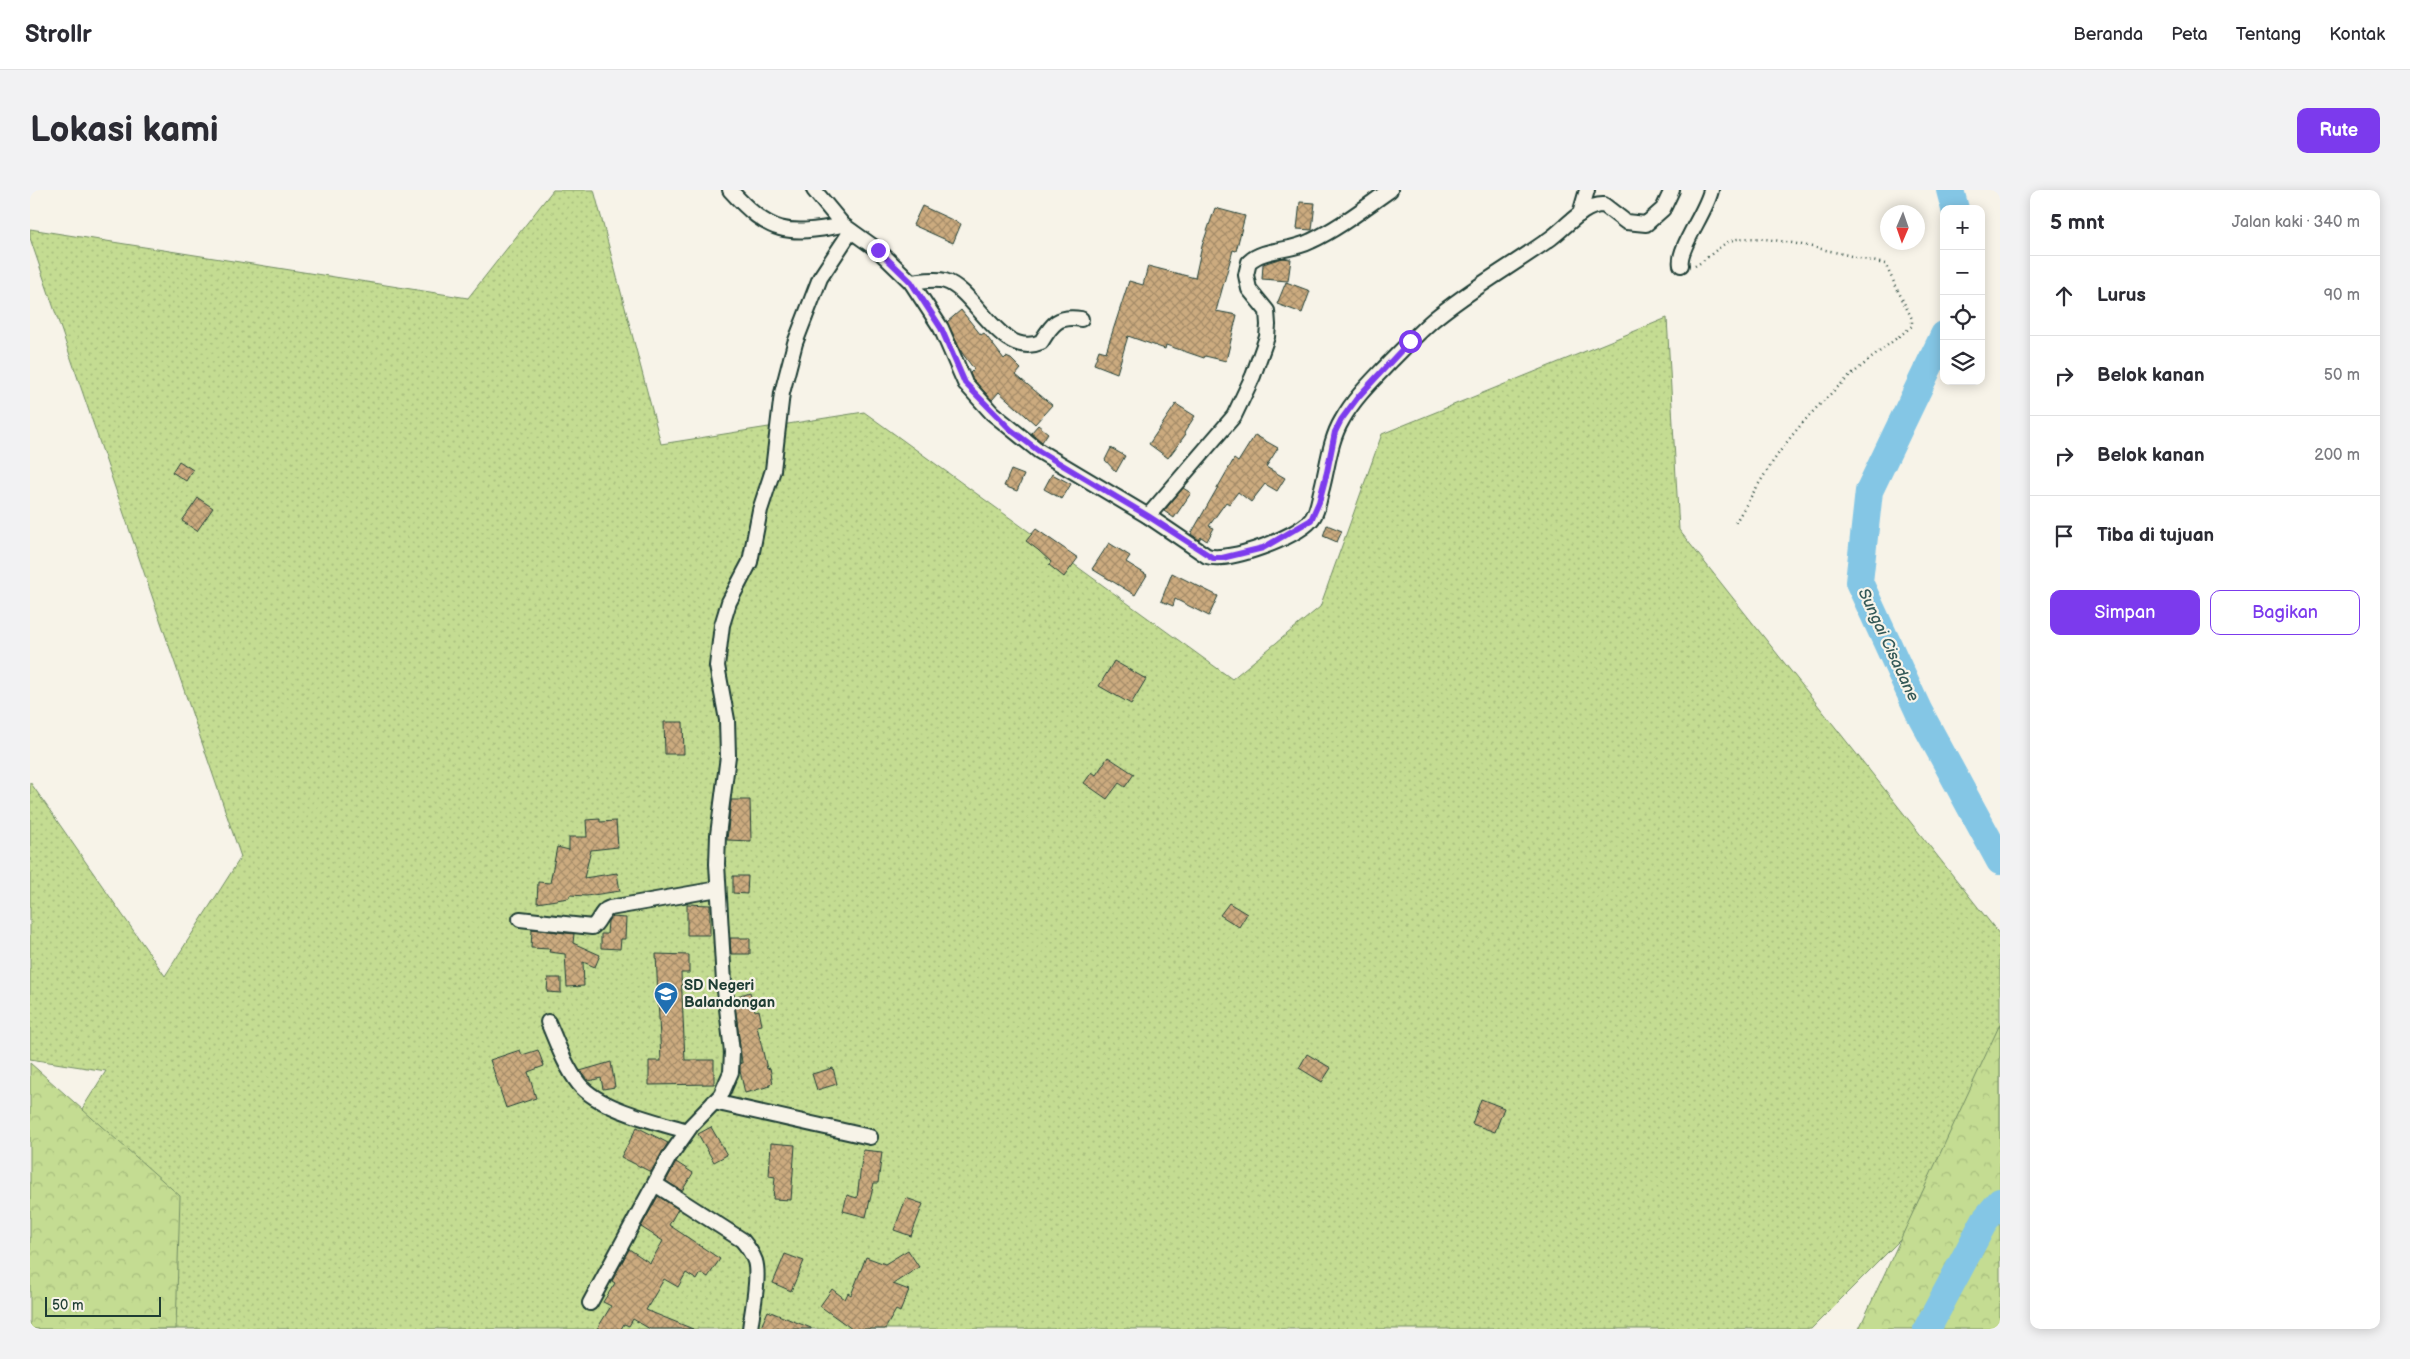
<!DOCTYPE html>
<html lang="id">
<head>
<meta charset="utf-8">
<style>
	body { margin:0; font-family:"Balsamiq Sans",sans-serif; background:#f2f2f3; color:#2b2b33 }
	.controls { position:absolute; right:15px; top:15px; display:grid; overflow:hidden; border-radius:10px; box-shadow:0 2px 12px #0003 }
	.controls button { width:45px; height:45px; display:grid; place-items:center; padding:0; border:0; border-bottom:1px solid #e1e1e2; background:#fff; color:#2b2b33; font:25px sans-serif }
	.compass { position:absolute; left:1850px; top:15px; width:45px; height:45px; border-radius:50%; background:#fff; box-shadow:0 2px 12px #0003; rotate:182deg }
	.scale { position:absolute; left:15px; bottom:12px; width:116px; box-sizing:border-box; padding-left:5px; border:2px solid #1f3d34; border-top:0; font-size:14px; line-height:18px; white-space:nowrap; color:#1f3d34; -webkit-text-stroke:4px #f7f3e8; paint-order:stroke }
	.stop { position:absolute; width:15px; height:15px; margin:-11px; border:4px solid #7c3aed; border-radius:50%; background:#fff }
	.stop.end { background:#7c3aed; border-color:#fff; box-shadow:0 1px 5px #0008 }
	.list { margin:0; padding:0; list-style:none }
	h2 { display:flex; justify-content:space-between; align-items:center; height:65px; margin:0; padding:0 20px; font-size:21px }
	h2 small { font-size:16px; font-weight:400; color:#7c7c81 }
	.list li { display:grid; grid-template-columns:32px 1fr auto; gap:15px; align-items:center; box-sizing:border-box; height:80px; padding:0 20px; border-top:1px solid #e1e1e2 }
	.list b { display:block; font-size:19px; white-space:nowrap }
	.list em { font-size:16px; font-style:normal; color:#7c7c81 }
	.actions { display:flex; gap:10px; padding:15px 20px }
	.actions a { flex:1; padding:11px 0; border:1px solid #7c3aed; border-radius:10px; text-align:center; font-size:18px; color:#7c3aed }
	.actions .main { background:#7c3aed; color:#fff }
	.icon { flex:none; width:28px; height:28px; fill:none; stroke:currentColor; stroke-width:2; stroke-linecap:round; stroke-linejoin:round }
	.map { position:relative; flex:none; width:1970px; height:1139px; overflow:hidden; border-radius:10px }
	header { display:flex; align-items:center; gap:30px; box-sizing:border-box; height:70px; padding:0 25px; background:#fff; border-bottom:1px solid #e1e1e2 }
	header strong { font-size:24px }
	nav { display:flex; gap:28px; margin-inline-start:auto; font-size:18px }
	.intro { display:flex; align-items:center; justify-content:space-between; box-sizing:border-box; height:120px; padding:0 30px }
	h1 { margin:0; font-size:35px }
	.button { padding:12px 22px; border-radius:10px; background:#7c3aed; color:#fff; font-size:18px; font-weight:700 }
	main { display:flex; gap:30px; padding:0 30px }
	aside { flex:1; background:#fff; border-radius:10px; box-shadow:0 2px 12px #0003 }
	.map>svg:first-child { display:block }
</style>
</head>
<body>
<header>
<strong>Strollr</strong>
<nav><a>Beranda</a><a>Peta</a><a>Tentang</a><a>Kontak</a></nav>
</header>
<div class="intro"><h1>Lokasi kami</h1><a class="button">Rute</a></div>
<main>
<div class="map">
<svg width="1970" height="1139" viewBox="0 0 1970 1139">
	<defs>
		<pattern id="green-dots" width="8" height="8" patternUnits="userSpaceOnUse" patternTransform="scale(1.25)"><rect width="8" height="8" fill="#c4dc92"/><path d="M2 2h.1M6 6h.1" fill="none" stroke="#a8be7e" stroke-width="1.8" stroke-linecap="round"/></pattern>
		<pattern id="forest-crowns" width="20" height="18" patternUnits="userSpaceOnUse" patternTransform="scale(1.25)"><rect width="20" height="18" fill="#c4dc92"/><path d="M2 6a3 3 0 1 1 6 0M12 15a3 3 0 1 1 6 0" fill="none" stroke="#a8be7e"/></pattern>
		<pattern id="building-cross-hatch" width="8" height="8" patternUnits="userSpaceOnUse" patternTransform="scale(1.25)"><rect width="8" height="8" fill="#ccab7f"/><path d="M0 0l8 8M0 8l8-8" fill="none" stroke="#a58c69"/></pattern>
	</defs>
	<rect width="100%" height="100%" fill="#f7f3e8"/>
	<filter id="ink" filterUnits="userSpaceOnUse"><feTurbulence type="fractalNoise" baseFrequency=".02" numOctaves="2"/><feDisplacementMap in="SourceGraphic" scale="10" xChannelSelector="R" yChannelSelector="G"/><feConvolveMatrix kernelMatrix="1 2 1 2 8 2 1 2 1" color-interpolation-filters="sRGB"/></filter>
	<g filter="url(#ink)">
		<path fill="url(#green-dots)" stroke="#728c63" d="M523,0H564L631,254L834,222L1202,489L1290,417L1352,244L1637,128L1649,340L1970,745V950L1781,1139H0L12,982L76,881L0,869V592L135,786L211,667L0,48V39L438,108Z"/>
		<g fill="url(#forest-crowns)" stroke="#728c63">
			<path d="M1970,834V1139H1829Z"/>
			<path d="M0,873L150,1006L146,1139H0Z"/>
		</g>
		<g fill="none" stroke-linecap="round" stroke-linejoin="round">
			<g stroke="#84c6e5" stroke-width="28">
				<path d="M1920,0L1925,19"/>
				<path d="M1914,145L1839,301L1829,392L1889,522L1970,671"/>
				<path d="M1897,1139L1955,1030L1970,1012"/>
			</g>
		</g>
		<g fill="url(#building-cross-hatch)" stroke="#1f3d34">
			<path d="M1270,12L1285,13L1282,40L1267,39Z"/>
			<path d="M892,16L931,34L923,53L883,35Z"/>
			<path d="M1185,18L1215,26L1206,61L1203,60L1186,121L1207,125L1196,171L1175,166L1174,168L1136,155L1135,159L1098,146L1087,183L1064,174L1069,160L1076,162L1099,91L1113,95L1118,76L1165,88L1172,56Z"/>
			<path d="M1252,68L1261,69L1258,91L1232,89L1233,74Z"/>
			<path d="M1256,92L1280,101L1272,123L1247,114Z"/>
			<path d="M931,120L951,145L954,143L974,169L976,167L981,169L991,179L986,185L1022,215L1005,234L969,202L962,210L942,188L940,183L944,179L932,163L917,132Z"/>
			<path d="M1146,214L1165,226L1154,243L1156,244L1138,268L1119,254Z"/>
			<path d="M1008,235L1018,243L1012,252L1001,243Z"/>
			<path d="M1225,245L1248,258L1236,277L1255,288L1247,301L1235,294L1221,312L1208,302L1199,314L1196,312L1179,336L1184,338L1177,351L1171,347L1169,350L1161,344L1204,269L1208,272Z"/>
			<path d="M1081,258L1095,266L1086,282L1075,270Z"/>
			<path d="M149,271L163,280L156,291L142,282Z"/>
			<path d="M981,280L994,285L987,301L974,296Z"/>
			<path d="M1022,284L1041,294L1032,309L1014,299Z"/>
			<path d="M1153,298L1161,303L1144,328L1134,321Z"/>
			<path d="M168,308L183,318L167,341L152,331Z"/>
			<path d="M1297,335L1312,341L1307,352L1293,346Z"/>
			<path d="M1006,339L1048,368L1034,387L1019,375L1021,372L1008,360L996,351Z"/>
			<path d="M1079,353L1100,366L1096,372L1117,385L1105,405L1062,379Z"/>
			<path d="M1142,383L1188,406L1179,426L1145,409L1143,416L1131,411Z"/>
			<path d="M1084,471L1116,489L1101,514L1069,496Z"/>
			<path d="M634,532H653L654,564H635Z"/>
			<path d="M1078,567L1104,584L1095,597L1089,593L1077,609L1054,593L1062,582L1066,585Z"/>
			<path d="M701,610H720L721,651L697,650Z"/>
			<path d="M570,629V632L586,631L588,657L561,660L554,688L587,683L590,701L556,706L540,705L539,708L507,713L508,692L520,693L527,657L539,660V647H557L556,630Z"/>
			<path d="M703,686H718L717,704L703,703Z"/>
			<path d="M1199,713L1217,724L1209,737L1190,725Z"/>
			<path d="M657,714L680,715V745H657Z"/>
			<path d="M581,727L596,728L595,749H591L590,759L571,758V744H577L578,731Z"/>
			<path d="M502,739L544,744L543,753L570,765L565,777L553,772L554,796L537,797L535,764L519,762L520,759L501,758Z"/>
			<path d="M700,748H720V764H701Z"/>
			<path d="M626,764L659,765V783H651L655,870H684V894L619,895V871H631Z"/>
			<path d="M518,788H531V803L517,802Z"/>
			<path d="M720,802L725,821L729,820L732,835L727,836L737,879L740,878L743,893L739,894L740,896L715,903L710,881V873H712L704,807Z"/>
			<path d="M490,860L492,865L508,860L514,876L498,882L506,908L476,918L460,870Z"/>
			<path d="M1277,864L1301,878L1292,892L1269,878Z"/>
			<path d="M581,872L585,897L573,899L571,888L559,891L550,881Z"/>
			<path d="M803,878L807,894L787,900L782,884Z"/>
			<path d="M1451,909L1474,918L1465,942L1442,934Z"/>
			<path d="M607,937L638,953L621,982L591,967Z"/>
			<path d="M681,937L697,965L684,972L668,944Z"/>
			<path d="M741,953L765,955L761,1010L743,1009L745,987L739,986Z"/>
			<path d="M833,960L852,962L848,993H844L836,1027L813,1021L817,1005L827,1008Z"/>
			<path d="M646,972L663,983L652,1001L636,991Z"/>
			<path d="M628,1006L648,1019L639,1035L690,1069L678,1087L671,1083L667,1090L656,1083L648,1097L634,1089L616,1120L663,1139H620L603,1129L599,1136L594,1134L591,1139H567L581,1116L573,1112L585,1093L582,1091L599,1059L620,1073L633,1051L611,1037Z"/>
			<path d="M876,1008L893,1014L881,1046L864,1040Z"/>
			<path d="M878,1060L889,1077L863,1094L879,1100L870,1122L866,1120L855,1139H822L790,1116L802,1099L815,1109L818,1103L821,1105L836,1067L855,1074Z"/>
			<path d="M755,1064L774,1071L761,1101L743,1093Z"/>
			<path d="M738,1121L781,1138V1139H730Z"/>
		</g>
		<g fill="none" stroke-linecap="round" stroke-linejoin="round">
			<defs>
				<g id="street">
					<path d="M700,0C740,44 756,46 813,35"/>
					<path d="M784,0L813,35L848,60L881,92L911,138L935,193L962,223L1009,261L1118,326L1177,366C1199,373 1267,347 1281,330C1288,322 1289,308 1292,298C1298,275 1300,250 1312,230C1324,208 1343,190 1360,172C1374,158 1388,143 1403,130C1440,99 1482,76 1521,48C1536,37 1554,14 1574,15L1596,32L1616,34L1633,19L1642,0"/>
					<path d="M1550,24L1557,0"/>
					<path d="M1651,75C1647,59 1677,21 1681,0"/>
					<path d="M881,92C891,91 905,88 915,91C946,100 970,170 1011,152C1022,134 1028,125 1051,129"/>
					<path d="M1118,326L1204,226L1223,186L1237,147L1238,135L1237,121L1219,99L1216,85L1219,72C1234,58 1260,62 1281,51C1309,38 1334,18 1360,0"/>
					<path d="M490,729L562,737C570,732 570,721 580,718L688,699"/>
					<path d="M518,832C527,853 535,876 549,894C569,919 627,932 657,941"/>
					<path d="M684,912L840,947"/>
					<path d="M625,994L712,1050C717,1056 722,1063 725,1071C730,1087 722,1121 720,1139"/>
					<path d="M560,1113L639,967L661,936L691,905L701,882L702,862L694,792L687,674L688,645L698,566L697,530L687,476L692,435L699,412L720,372L730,320L743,280L752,203L765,153L790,88L821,41"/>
				</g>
			</defs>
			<use href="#street" stroke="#1f3d34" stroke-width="18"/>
			<path stroke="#1f3d34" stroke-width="2.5" stroke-dasharray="1 4" stroke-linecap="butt" d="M1665,76C1678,69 1690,54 1703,50C1732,41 1822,67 1855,74L1882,129V136L1876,141C1830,176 1785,213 1751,260C1734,284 1719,310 1704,335"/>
			<use href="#street" stroke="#f7f3e8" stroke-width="14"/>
		</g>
	</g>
	<g fill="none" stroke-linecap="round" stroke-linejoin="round" filter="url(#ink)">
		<path stroke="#7c3aed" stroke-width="6" d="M848,60L881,92L911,138L935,193L981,240L1009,261L1118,326L1183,368H1192L1233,358L1281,330L1289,312L1297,282L1305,242L1311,230L1328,207L1380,151"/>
	</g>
	<defs>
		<symbol id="school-pin" viewBox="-11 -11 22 30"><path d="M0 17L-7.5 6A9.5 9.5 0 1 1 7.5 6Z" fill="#1f6fb2" stroke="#f7f3e8"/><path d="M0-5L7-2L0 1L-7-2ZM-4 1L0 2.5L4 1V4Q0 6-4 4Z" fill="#fff"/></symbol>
	</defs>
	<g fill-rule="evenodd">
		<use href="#school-pin" x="622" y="790" width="28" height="38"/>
	</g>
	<g text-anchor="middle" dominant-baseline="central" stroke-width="4.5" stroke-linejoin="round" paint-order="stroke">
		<g font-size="15" font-weight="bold" fill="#1f3d34" stroke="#f7f3e8" text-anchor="start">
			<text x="654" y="795">SD Negeri<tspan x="654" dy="17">Balandongan</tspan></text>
		</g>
		<g font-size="16" font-style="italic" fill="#335857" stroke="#f7f3e8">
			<text transform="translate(1858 455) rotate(65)">Sungai Cisadane</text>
		</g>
	</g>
</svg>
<div class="controls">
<button>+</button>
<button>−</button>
<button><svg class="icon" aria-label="locate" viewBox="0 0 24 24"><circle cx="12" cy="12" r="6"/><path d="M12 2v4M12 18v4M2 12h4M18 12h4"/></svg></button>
<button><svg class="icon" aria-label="layers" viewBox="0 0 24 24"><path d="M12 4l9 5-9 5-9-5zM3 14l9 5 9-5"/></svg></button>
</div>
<svg class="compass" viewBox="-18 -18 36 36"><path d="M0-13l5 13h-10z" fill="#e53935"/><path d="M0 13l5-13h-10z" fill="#7c7c81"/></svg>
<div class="scale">50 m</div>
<div class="stop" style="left:1380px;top:151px"></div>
<div class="stop end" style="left:848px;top:60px"></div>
</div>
<aside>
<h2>5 mnt<small>Jalan kaki · 340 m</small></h2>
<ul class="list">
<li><svg class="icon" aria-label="ahead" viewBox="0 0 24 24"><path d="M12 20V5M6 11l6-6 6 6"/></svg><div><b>Lurus</b></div><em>90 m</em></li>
<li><svg class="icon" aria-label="right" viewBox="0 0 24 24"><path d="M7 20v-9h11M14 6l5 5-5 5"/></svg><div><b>Belok kanan</b></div><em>50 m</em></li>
<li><svg class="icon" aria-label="right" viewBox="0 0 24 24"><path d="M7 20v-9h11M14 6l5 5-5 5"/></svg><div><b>Belok kanan</b></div><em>200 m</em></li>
<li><svg class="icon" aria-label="arrive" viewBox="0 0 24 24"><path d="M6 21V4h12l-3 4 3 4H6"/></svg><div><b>Tiba di tujuan</b></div></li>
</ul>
<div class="actions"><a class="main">Simpan</a><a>Bagikan</a></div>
</aside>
</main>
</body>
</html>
